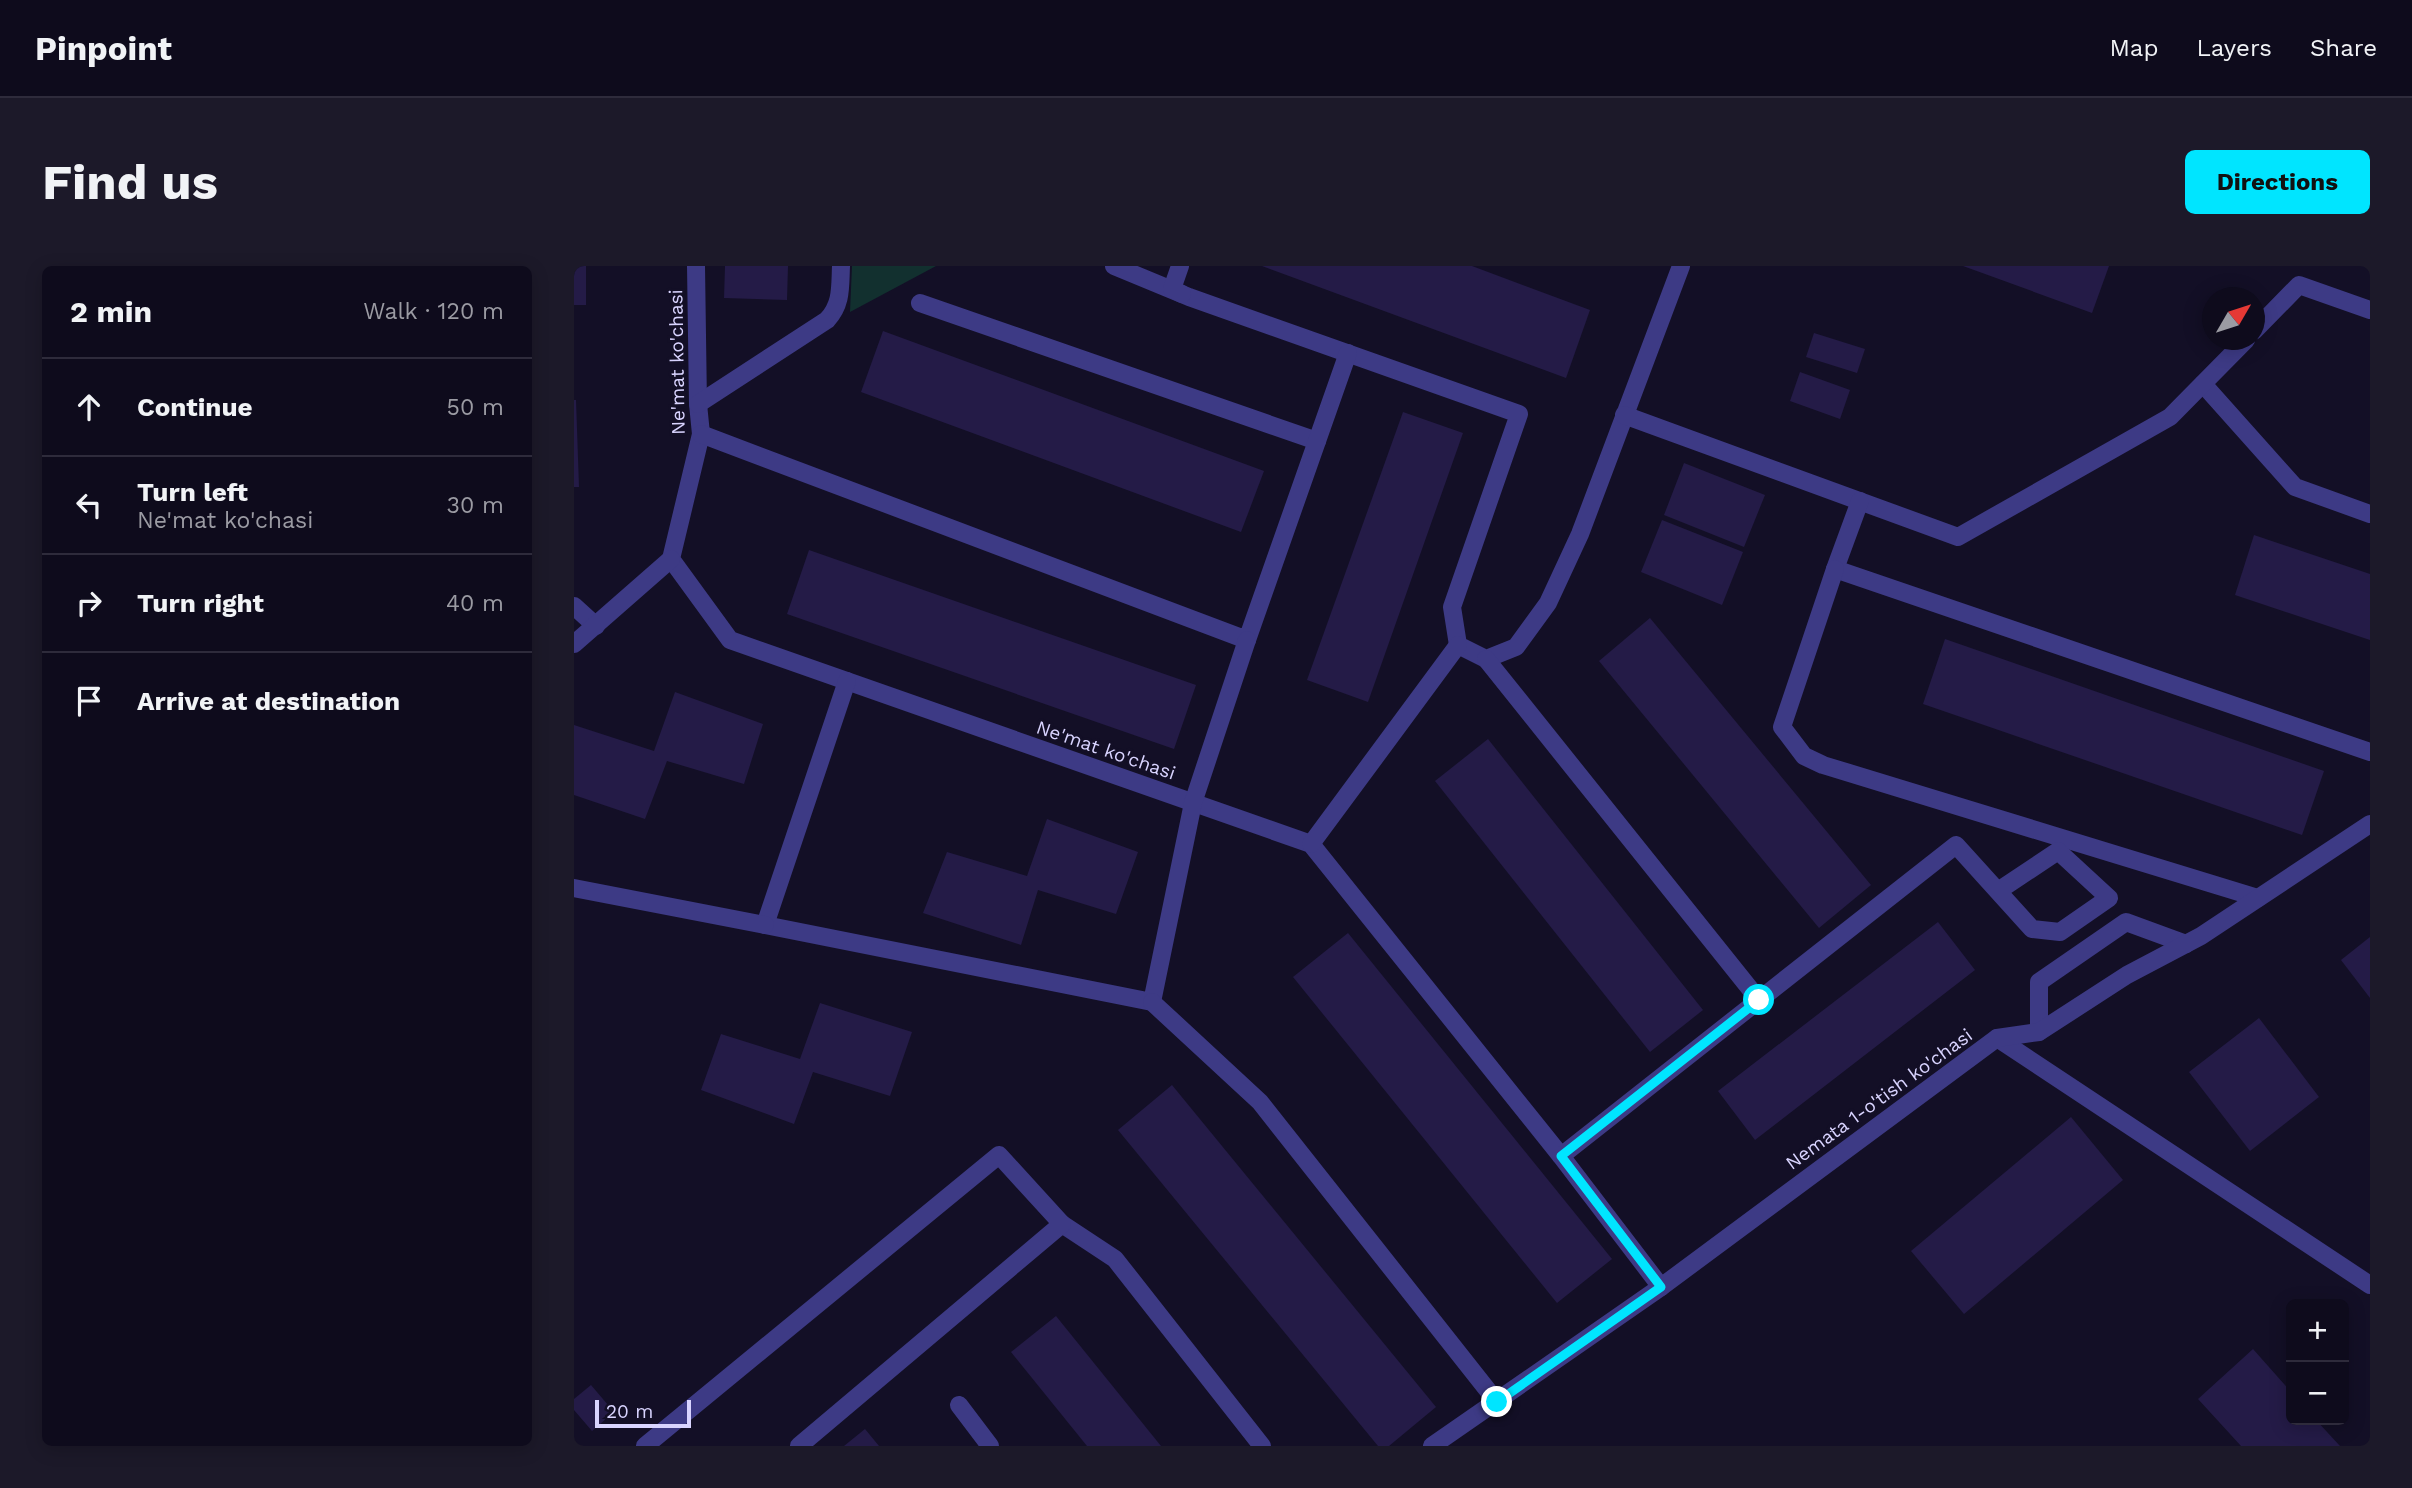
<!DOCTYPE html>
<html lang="en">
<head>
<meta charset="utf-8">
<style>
	body { margin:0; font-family:"Work Sans",sans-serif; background:#1c1929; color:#f1f3f6 }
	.controls { position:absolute; right:21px; bottom:21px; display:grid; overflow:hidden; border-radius:10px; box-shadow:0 4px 18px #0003 }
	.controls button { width:63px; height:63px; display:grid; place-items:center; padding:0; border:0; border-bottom:2px solid #2e2b3b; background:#0e0b1c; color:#f1f3f6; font:35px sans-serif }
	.compass { position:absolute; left:1628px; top:21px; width:63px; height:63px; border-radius:50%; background:#0e0b1c; box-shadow:0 4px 18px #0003; rotate:51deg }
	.scale { position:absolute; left:21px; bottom:18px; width:96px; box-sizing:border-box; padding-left:7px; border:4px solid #d9d4ff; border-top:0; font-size:19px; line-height:24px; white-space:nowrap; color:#d9d4ff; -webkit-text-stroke:5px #130f26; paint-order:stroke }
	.stop { position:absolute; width:21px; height:21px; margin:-16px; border:5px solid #00e5ff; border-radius:50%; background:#fff }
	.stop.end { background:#00e5ff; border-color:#fff; box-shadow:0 2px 7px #0008 }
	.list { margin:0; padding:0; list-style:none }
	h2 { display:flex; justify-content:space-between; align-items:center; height:91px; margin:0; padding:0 28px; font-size:30px }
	h2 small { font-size:23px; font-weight:400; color:#9b9ba3 }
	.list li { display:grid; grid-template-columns:46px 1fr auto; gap:21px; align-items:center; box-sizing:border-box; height:98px; padding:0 28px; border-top:2px solid #2e2b3b }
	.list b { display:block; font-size:26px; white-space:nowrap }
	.list p { margin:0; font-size:23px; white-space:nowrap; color:#9b9ba3 }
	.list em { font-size:23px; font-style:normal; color:#9b9ba3 }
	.icon { flex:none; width:38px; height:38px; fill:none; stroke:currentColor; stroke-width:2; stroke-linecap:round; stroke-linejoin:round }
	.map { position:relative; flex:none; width:1796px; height:1180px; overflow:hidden; border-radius:10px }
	header { display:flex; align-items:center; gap:42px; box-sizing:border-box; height:98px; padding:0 35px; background:#0e0b1c; border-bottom:2px solid #2e2b3b }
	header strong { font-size:33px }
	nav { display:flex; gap:38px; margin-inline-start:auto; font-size:24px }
	.intro { display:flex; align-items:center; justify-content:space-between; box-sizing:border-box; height:168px; padding:0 42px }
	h1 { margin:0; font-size:49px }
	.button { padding:18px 32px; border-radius:10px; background:#00e5ff; color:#111; font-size:24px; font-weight:700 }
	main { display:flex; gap:42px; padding:0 42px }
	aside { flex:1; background:#0e0b1c; border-radius:10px; box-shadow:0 4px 18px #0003 }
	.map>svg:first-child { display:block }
</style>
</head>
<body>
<header>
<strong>Pinpoint</strong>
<nav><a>Map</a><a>Layers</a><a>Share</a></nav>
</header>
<div class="intro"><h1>Find us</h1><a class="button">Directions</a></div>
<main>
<aside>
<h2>2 min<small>Walk · 120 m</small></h2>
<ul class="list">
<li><svg class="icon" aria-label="ahead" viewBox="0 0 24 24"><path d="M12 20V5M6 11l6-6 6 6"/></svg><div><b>Continue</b></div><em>50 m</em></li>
<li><svg class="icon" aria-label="left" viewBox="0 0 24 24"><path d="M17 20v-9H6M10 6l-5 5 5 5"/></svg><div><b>Turn left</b><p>Ne'mat ko'chasi</p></div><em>30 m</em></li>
<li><svg class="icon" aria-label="right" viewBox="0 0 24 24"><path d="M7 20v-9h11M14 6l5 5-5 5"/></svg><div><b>Turn right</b></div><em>40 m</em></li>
<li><svg class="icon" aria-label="arrive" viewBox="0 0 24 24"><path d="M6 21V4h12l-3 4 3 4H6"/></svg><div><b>Arrive at destination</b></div></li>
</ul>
</aside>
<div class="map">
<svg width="1796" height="1180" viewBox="0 0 1796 1180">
	<rect width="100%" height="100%" fill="#130f26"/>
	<path fill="#12302f" d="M278,0H362L276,46Z"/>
	<g fill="#241b47">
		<rect x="0" y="0" width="12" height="39"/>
		<path d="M151,0H214L213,34L150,32Z"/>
		<path d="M688,0H898L1016,44L992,112Z"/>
		<path d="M1389,0H1535L1518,47Z"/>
		<path d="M309,65L690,205L667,266L287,126Z"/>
		<path d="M1240,67L1291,83L1283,107L1232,91Z"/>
		<path d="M1226,106L1276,124L1266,153L1216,135Z"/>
		<path d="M0,134H2L5,221H0Z"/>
		<path d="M829,146L889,167L794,436L733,414Z"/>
		<path d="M1110,197L1191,229L1170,281L1090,249Z"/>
		<path d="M1088,254L1169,286L1148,339L1067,306Z"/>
		<path d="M1680,269L1796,308V374L1661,329Z"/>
		<path d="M235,284L622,419L600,483L213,348Z"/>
		<path d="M1076,352L1297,619L1245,662L1025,395Z"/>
		<path d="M1371,373L1750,505L1728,569L1349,438Z"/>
		<path d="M101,426L189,458L170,518L93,495L71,553L0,529V459L80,485Z"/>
		<path d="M914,473L1129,744L1076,786L861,515Z"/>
		<path d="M473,553L564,586L542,648L464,624L447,679L349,647L373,586L453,610Z"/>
		<path d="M1364,656L1401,704L1181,874L1144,825Z"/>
		<path d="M774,667L1038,993L983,1037L719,711Z"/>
		<path d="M1796,671V732L1767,694Z"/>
		<path d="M246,737L338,766L316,830L239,806L220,858L127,824L147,768L226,793Z"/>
		<path d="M1685,752L1745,831L1676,885L1615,806Z"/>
		<path d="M598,819L862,1141L815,1180H804L544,864Z"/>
		<path d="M1497,851L1549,914L1390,1048L1337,985Z"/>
		<path d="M482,1050L587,1180H513L437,1086Z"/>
		<path d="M1679,1083L1717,1126V1154H1742L1766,1180H1667L1624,1133Z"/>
		<path d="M17,1119L40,1146L18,1165L0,1144V1133Z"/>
		<path d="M291,1163L305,1180H270Z"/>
	</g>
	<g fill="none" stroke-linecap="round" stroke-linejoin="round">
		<g stroke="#3d3a85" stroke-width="18">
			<path d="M122,0L124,138L127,168L97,293L156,374L737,578L987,890L1087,1021"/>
			<path d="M540,0L615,31L945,148L878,341L884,379L912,393L942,381L974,337L1006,268L1107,0"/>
			<path d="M606,0L598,23L608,28"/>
			<path d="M346,37L743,175"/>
			<path d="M1680,65L1725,19L1796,44"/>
			<path d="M1629,118L1721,221L1796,248"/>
			<path d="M124,138L253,54C268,38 266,21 267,0"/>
			<path d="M1050,149L1384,271L1596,151L1672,74"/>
			<path d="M127,168L673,374L774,87"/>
			<path d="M1286,235L1261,303L1796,486"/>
			<path d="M1261,303L1208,461L1230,490L1249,499L1684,632"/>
			<path d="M0,340L22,360"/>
			<path d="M0,378L97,293"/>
			<path d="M912,393L1185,734L1382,579L1458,663L1486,666L1535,632L1484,585L1424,625"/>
			<path d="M273,415L191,659L578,736L619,537L673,374"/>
			<path d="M737,578L884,379"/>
			<path d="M0,622L191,659"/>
			<path d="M578,736L686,836L923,1136"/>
			<path d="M1465,766V716L1552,656L1612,678"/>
			<path d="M1423,772L1796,1019"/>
			<path d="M987,890L1185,734"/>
			<path d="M488,958L541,993L688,1180"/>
			<path d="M385,1139L416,1180"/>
			<path d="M71,1180L425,889L488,958L225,1180"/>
		</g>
		<path stroke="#3d3a85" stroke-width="18" d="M858,1180L1087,1021L1423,772L1465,766L1553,709L1627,670L1796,558"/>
	</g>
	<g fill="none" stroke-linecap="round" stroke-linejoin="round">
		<path stroke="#00e5ff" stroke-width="9" d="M923,1136L1087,1021L987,890L1185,734"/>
	</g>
	<g text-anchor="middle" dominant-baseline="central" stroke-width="6" stroke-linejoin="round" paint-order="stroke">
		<g font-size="19" fill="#d9d4ff" stroke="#130f26">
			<text transform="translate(103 96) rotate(-91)">Ne'mat ko'chasi</text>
			<text transform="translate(532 484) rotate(19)">Ne'mat ko'chasi</text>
			<text transform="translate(1305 833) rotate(-36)">Nemata 1-o'tish ko'chasi</text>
		</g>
	</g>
</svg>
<div class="controls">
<button>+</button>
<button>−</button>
</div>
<svg class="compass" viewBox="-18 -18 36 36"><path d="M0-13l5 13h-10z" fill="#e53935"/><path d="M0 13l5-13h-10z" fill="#9b9ba3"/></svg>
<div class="scale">20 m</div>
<div class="stop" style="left:1185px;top:734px"></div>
<div class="stop end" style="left:923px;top:1136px"></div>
</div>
</main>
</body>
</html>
